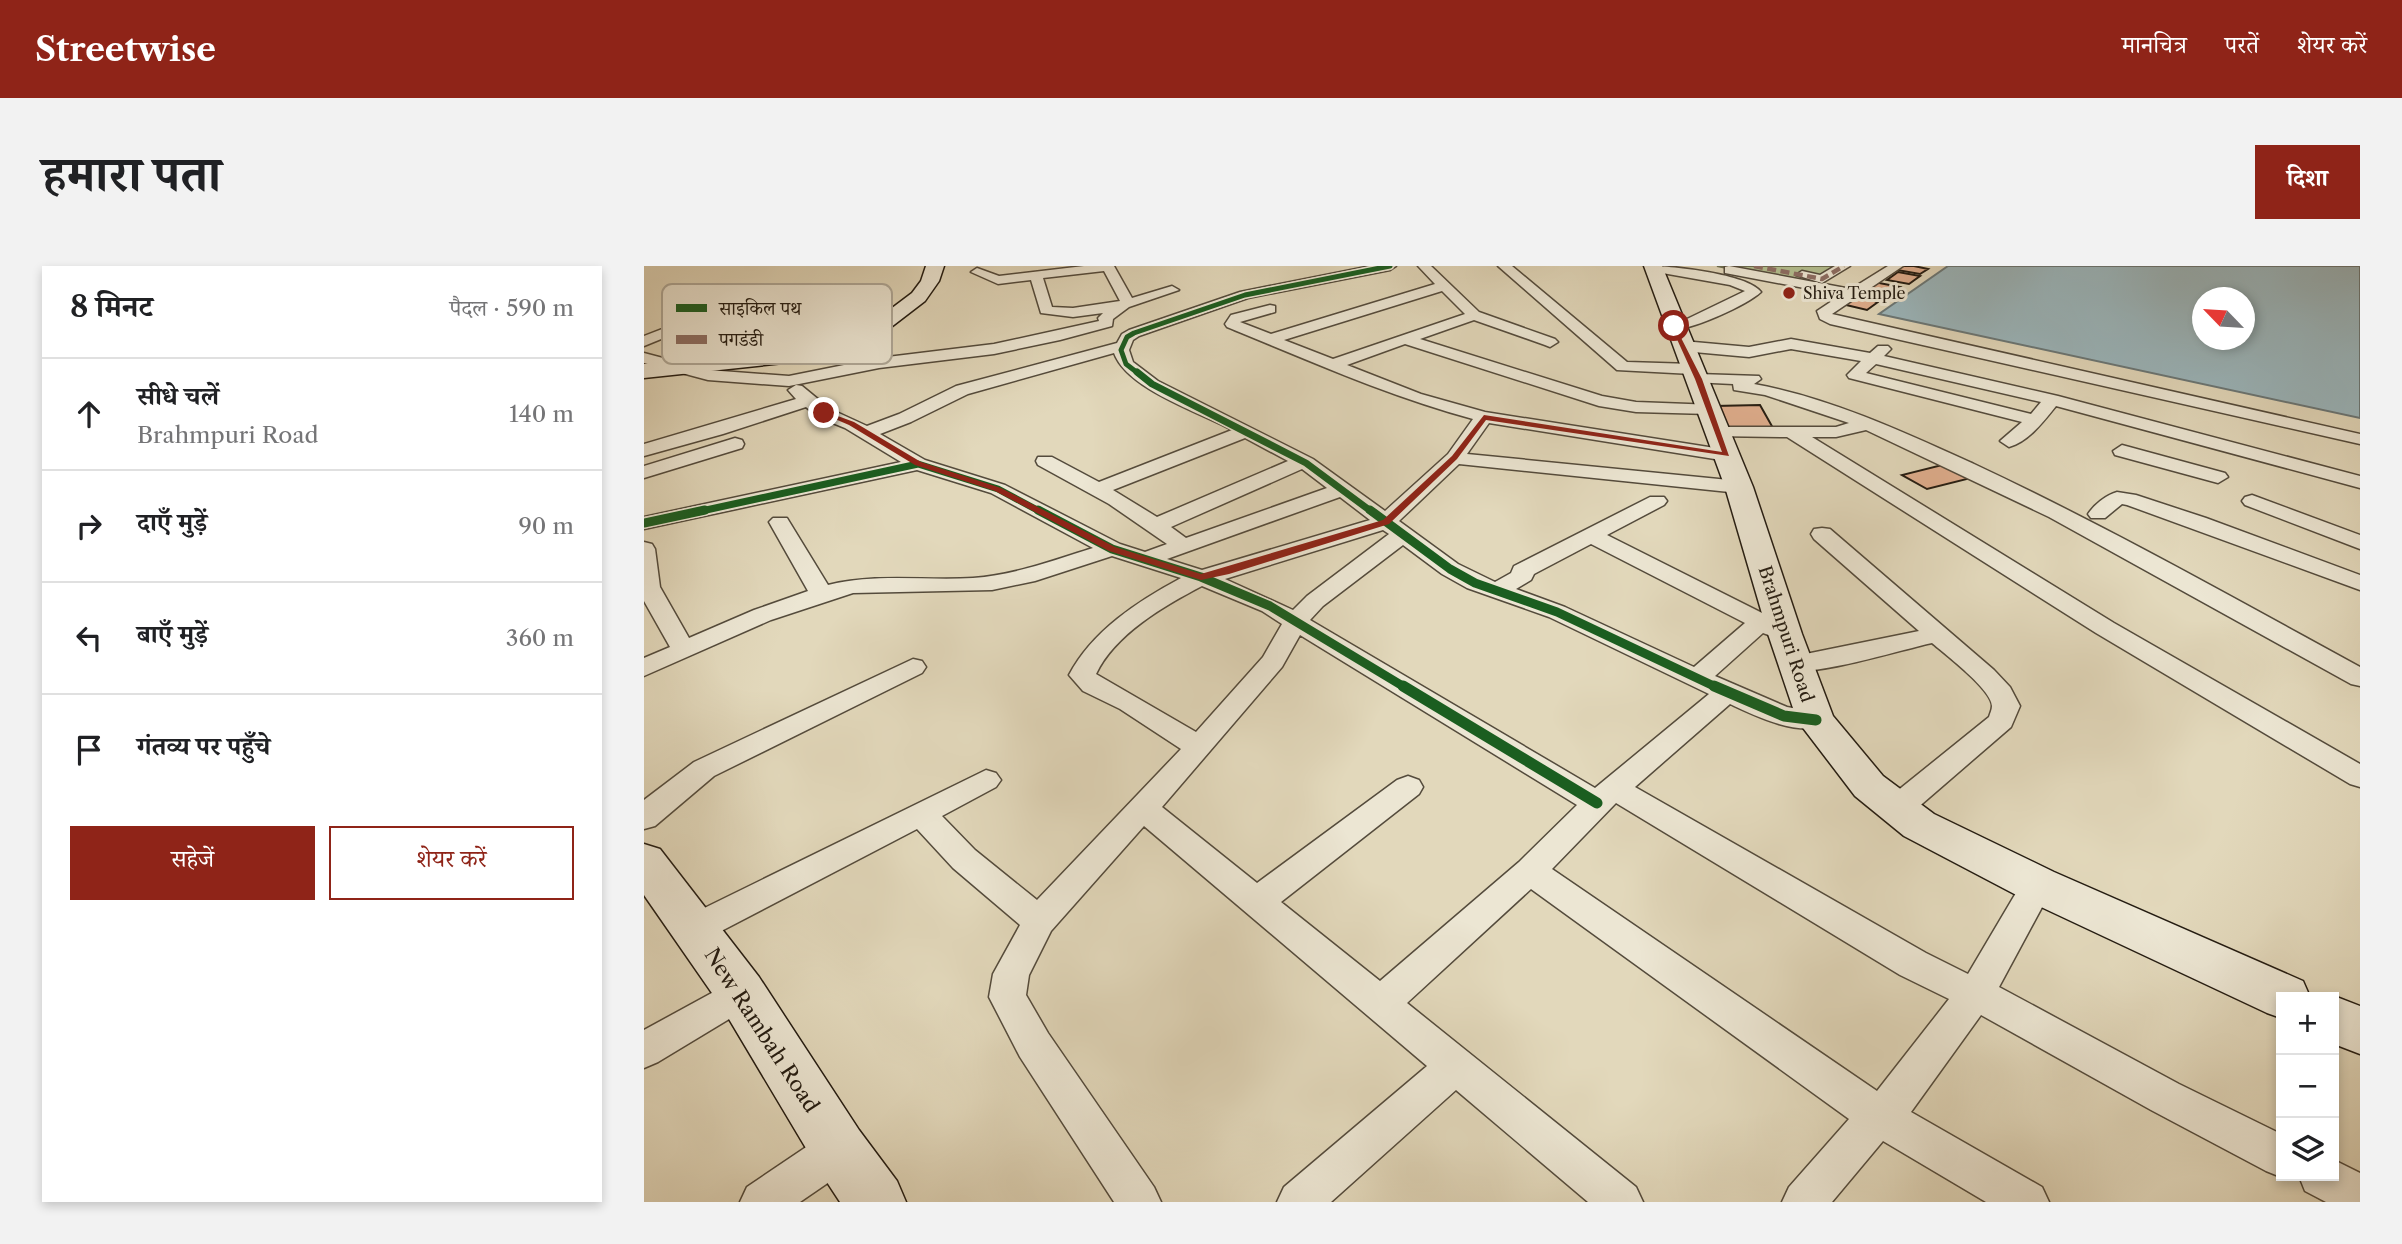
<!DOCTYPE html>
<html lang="hi">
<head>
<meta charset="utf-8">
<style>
	body { margin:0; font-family:"Libre Caslon Text","Noto Serif Devanagari",serif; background:#f2f2f2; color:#202124 }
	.controls { position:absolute; right:21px; bottom:21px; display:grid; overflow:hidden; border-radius:0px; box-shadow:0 4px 10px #0003 }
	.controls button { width:63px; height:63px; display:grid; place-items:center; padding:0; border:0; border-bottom:2px solid #e0e0e0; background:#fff; color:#202124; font:35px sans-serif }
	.compass { position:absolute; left:1548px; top:21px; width:63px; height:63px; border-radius:50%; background:#fff; box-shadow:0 4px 10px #0003; rotate:295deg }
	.stop { position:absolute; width:21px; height:21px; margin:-16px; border:5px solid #8f2418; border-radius:50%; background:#fff }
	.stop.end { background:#8f2418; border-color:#fff; box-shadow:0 2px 7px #0008 }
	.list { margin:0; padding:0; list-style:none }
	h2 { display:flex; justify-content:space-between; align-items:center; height:91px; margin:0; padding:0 28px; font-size:30px }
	h2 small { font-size:23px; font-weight:400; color:#757577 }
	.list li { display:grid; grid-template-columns:46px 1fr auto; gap:21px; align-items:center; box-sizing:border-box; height:112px; padding:0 28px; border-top:2px solid #e0e0e0 }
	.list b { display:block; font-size:26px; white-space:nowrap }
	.list p { margin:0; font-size:23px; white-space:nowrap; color:#757577 }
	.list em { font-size:23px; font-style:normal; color:#757577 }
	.actions { display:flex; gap:14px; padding:21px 28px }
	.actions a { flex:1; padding:16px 0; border:2px solid #8f2418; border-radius:0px; text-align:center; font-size:24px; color:#8f2418 }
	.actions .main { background:#8f2418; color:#fff }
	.icon { flex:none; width:38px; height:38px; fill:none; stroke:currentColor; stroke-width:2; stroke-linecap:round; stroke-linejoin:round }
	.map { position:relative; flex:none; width:1716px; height:936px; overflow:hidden; border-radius:0px }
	header { display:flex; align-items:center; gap:42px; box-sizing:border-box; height:98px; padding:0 35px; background:#8f2418; color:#fff }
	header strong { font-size:33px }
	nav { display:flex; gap:38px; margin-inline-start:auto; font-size:24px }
	.intro { display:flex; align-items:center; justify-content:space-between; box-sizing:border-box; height:168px; padding:0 42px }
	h1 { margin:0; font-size:49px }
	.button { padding:18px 32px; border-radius:0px; background:#8f2418; color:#fff; font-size:24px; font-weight:700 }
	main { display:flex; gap:42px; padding:0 42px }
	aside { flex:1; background:#fff; border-radius:0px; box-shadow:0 4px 10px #0003 }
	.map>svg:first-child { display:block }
</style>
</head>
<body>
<header>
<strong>Streetwise</strong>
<nav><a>मानचित्र</a><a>परतें</a><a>शेयर करें</a></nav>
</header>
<div class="intro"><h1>हमारा पता</h1><a class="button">दिशा</a></div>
<main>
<aside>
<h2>8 मिनट<small>पैदल · 590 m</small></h2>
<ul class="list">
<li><svg class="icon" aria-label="ahead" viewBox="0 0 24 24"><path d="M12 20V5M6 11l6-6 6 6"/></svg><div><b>सीधे चलें</b><p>Brahmpuri Road</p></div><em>140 m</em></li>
<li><svg class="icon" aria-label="right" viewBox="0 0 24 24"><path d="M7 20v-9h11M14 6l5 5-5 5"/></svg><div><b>दाएँ मुड़ें</b></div><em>90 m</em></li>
<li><svg class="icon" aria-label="left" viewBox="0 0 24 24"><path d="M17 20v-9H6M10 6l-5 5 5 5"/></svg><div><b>बाएँ मुड़ें</b></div><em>360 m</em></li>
<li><svg class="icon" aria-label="arrive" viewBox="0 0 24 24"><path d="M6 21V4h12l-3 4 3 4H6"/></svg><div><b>गंतव्य पर पहुँचे</b></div></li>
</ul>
<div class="actions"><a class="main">सहेजें</a><a>शेयर करें</a></div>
</aside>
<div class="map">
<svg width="1716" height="936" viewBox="0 0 1716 936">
	<rect width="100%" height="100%" fill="#e2d8bb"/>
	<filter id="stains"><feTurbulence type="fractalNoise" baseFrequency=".00286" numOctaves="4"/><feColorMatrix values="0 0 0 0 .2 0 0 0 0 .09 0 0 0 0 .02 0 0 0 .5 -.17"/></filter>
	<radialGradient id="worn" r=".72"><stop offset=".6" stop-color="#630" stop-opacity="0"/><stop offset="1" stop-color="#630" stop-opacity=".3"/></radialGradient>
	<path fill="#b3bf90" stroke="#6c6e51" stroke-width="2" d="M1073,0H1204L1169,20Z"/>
	<path fill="#9bb6bc" stroke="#6b7878" stroke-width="2" fill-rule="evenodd" d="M1304,0H1716V152L1235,48ZM1559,32H1601V74H1559Z"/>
	<g fill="#e1af8f" stroke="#241c12" stroke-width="2">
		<path d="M1258,0H1270L1284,3L1276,8L1253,4Z"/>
		<path d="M1254,6L1276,10L1265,18L1243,14Z"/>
		<path d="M1230,16L1256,21L1236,35L1211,29Z"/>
		<path d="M1210,30L1234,36L1223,44L1198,38Z"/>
		<path d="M1116,139L1129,162L1082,163L1071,140Z"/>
		<path d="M1302,198L1327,212L1283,223L1258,209Z"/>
	</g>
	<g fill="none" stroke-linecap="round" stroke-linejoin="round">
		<defs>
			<g id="street">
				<path d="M440,0H470L488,32L528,20L535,24L485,41L469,53L468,60L416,74L350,88L235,102L145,120L64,114L0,97V87L64,104L145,110L235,92L350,78L455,55L454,52L459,47L429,51L397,47L387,14L354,18L327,6L333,2L355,10ZM460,5L476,35L429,42L408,41L399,12Z"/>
				<path d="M727,0H752L746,4L604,32L495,70L489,74L485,84L489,96L514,115L669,193L741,245L804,188L829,153C744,130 664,94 583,61L581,58L587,49L626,39L631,40V46L596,56L627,68L791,18L774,0H787L835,46L911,73L914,76L906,81L901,79L830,54L776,73L958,130L992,136L1071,139L1074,143L1071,147L1065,148L992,146L955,140L761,78L703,99L777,128L841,146L1090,185L1092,189L1090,193L1083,195L845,157L823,188L1095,215L1102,217L1105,221L1102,225L1095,227L815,198L755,255L814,298L851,316L867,307L870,300L1006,231H1020L1023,235L1020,239L963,269L1150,363L1153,368L1150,373L1141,375L1119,367L1071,410L1143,441L1182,448L1186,454L1182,460C1150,469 1114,451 1086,438L991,521L1282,687L1324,708L1382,610L1394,606L1406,610L1410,619L1355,721L1535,818L1637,868V910H1640L1637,911L1622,905L1507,844L1337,749L1267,846L1398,921L1405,936H1342L1239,875L1188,936H1138L1145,921L1205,853L887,623L763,737L992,921L999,936H944L812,824L687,936H633L640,921L783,800L500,560L407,665L385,709L382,729L404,767L510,921L517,936H470L376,791L345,731L349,708L376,659L309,602L273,563L62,673L50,677L38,673L33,663L38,653L342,504L352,507L357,514L352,521L298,550L331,584L393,634L537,483L476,443L439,425L425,409C448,365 494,335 537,312L468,290L391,315L348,324L209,327L127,354L0,410V392L26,381L0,335V276L8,278L11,283L16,321L45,372L110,344L164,325L125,256L129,252H143L184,319C233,307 280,315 329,312C371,309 410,294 449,282L347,227L273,204L0,263V251L257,196L201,162L174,151L162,141L79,168L0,190V178L152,133L144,124L152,119L158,120L186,143L223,160L255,148L312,120L473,77L478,68L485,64L596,26ZM798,25L821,48L689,93L640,74ZM470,87C483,123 555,146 588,164L455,216L408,191H394L392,195L394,199L465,238L523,278L501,286L476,278L361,219L281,194L236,168L267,156L324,128ZM601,172L644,195L513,251L469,224ZM658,203L683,222L542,272L527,261ZM696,231L726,254L558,304L523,293ZM739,264L745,268L663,330L649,344L581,313ZM947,278L1101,357L1050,401L921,341L872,323L887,314L890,308ZM759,279L798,308L823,322L905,351L1065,428L951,522L666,354L679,340ZM558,320L618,345L638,358L619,391L552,466L452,408C471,368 520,340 558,320ZM656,369L933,539L875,596L736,715L637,636L775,528L779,521L775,514L764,510L753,514L613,617L518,541L638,401ZM972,537L1256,709L1305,733L1233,825L908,603Z"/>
				<path d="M854,0H868L983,96L1048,98L1056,103L1048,108L973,104Z"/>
				<path d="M1006,0C1028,0 1104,8 1117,26C1103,39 1043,67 1025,63L1023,60L1025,57L1043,53L1101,25L1086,19L1007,5Z"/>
				<path d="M1085,0L1207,23L1244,0H1259L1188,48L1716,168V178L1186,58L1176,53L1173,45L1197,29L1081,7V1Z"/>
				<path d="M1191,0H1206L1178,17L1152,9L1158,5L1176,9Z"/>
				<path d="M39,55L44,56L46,59L44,62L0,80V70Z"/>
				<path d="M1147,73L1226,87L1234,80H1244L1247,83L1240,90L1414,130L1716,210V222L1412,140C1400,155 1384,176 1365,181L1356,175L1378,156L1205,112L1203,109L1217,95L1147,83L1105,91L1039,85L1031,80L1039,75L1105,81ZM1232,98L1397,136L1387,148L1222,107Z"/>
				<path d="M1054,108L1115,110L1117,113L1110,118C1184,131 1262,167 1330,198C1462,260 1588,331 1716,401V420L1707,418L1405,251L1222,164L1192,171H1168L1470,357L1716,498V521L1706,518L1452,367L1143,171L1068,170L1065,166L1074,161H1192L1205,157L1121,129L1090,124L1089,118L1048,116L1046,113L1048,110Z"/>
				<path d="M91,172L98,174L100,178L98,182L0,212V200Z"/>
				<path d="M1478,179L1581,207L1584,211L1574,217L1471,189L1469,185Z"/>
				<path d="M1473,226L1492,229L1562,252L1716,309V324L1483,239L1478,238L1461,252H1447L1444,248C1450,239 1462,229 1473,226Z"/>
				<path d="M1608,229L1716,269V283L1601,239L1598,235L1601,231Z"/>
				<path d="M1178,262L1186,263L1350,404L1366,421L1376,440L1367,461L1264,550L1253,553L1242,550L1238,542L1242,534L1345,451C1346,447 1348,444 1348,440C1348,424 1301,388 1288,377C1256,384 1170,411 1142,404L1138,398L1142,392L1275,365L1170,273L1167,268L1170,263Z"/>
				<path d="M269,393L278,395L282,401L278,407L70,510L11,560L0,563V534L50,496Z"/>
				<path d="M97,711L110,716L115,727L110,738L14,796L0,802V764Z"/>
				<path d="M195,863L210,869L216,884L210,899L156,936H96L103,921L180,869Z"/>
				<path d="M1690,894L1716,907V936H1682L1661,925L1655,910H1690Z"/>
			</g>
			<g id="secondary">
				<path d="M282,0H300L295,15L281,35L225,78L168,94L0,112V98L168,81L211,70L268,27L277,15Z"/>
				<path d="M1000,0H1018L1109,221L1158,368L1189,450L1239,510L1290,548L1410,606L1659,715L1666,731H1637V752L1623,747L1378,632L1260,570L1211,530L1153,454L1124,368L1081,221Z"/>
				<path d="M0,578L16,583L115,711L215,864L253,915L262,936H196L175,904L79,743L0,629Z"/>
				<path d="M1690,730L1716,740V788L1690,778V731H1687Z"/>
			</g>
		</defs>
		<use href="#street" stroke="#544b3c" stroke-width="3"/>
		<use href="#secondary" stroke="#241c12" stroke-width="3"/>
		<use href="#street" fill="#ece6d3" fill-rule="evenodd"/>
		<use href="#secondary" fill="#ece6d3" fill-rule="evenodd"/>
		<path stroke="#8d6e63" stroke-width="4.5" stroke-dasharray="9 4.5" stroke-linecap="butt" d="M1110,0L1178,13L1200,0"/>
		<defs>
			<path id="cycleway-far3" d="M495,108L482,98L477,84L483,71L490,67L601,29L746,0"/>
			<g id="cycleway-far2">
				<path d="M493,106L508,118L662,197L728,246"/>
				<path d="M53,246L274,198L354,223L397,246"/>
			</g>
			<g id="cycleway-far1">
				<path d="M394,244L468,283L557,311L626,340L762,422"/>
				<path d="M726,244L806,303L831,317L913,346L1074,422"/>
				<path d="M0,257L61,244"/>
			</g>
			<g id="cycleway">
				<path d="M759,420L953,537"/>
				<path d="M1070,420L1140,450L1172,454"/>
			</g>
		</defs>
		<use href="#cycleway-far3" stroke="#ece6d3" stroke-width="8"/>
		<use href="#cycleway-far2" stroke="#ece6d3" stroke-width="10"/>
		<use href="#cycleway-far1" stroke="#ece6d3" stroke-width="12"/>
		<use href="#cycleway" stroke="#ece6d3" stroke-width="16"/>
		<use href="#cycleway-far3" stroke="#1b5e20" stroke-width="5"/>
		<use href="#cycleway-far2" stroke="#1b5e20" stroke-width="7"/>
		<use href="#cycleway-far1" stroke="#1b5e20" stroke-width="9"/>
		<use href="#cycleway" stroke="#1b5e20" stroke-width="11"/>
	</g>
	<path fill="#8f2418" d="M1030,58L1058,113L1085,190L842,154L813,193L745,258L585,308L557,314L465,285L351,225L271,199L205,159L177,147L183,146L210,156L277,196L357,222L471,281L557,308L739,254L808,190L840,149L1078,186L1051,113L1027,60Z"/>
	<circle fill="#8f2418" stroke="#ece6d3" stroke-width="2.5" cx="1145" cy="27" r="7"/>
	<g text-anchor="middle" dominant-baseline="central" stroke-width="6" stroke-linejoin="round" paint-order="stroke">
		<g font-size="16" fill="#241c12" stroke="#ece6d3" text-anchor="start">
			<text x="1159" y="27">Shiva Temple</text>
		</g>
		<g font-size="18" fill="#241c12" stroke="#ece6d3">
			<text transform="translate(1142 368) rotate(72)">Brahmpuri Road</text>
		</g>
		<g font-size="21" fill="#241c12" stroke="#ece6d3">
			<text transform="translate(118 764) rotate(57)">New Rambah Road</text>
		</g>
	</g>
	<rect x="18" y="18" width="230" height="80" rx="10" fill="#ece6d3" stroke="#b0a999" stroke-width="2"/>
	<rect x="32" y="38" width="31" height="8" fill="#1b5e20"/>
	<rect x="32" y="69" width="31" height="9" fill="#8d6e63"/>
	<g font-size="19" fill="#241c12">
		<text x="75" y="49">साइकिल पथ</text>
		<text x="75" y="80">पगडंडी</text>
	</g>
	<rect width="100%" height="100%" filter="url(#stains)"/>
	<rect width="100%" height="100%" fill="url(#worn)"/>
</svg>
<div class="controls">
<button>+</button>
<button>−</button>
<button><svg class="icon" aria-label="layers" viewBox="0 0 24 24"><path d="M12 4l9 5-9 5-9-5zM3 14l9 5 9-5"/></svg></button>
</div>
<svg class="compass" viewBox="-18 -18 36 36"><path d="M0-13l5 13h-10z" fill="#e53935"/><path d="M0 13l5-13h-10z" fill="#757577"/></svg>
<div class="stop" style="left:1030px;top:60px"></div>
<div class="stop end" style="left:180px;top:147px"></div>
</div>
</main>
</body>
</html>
